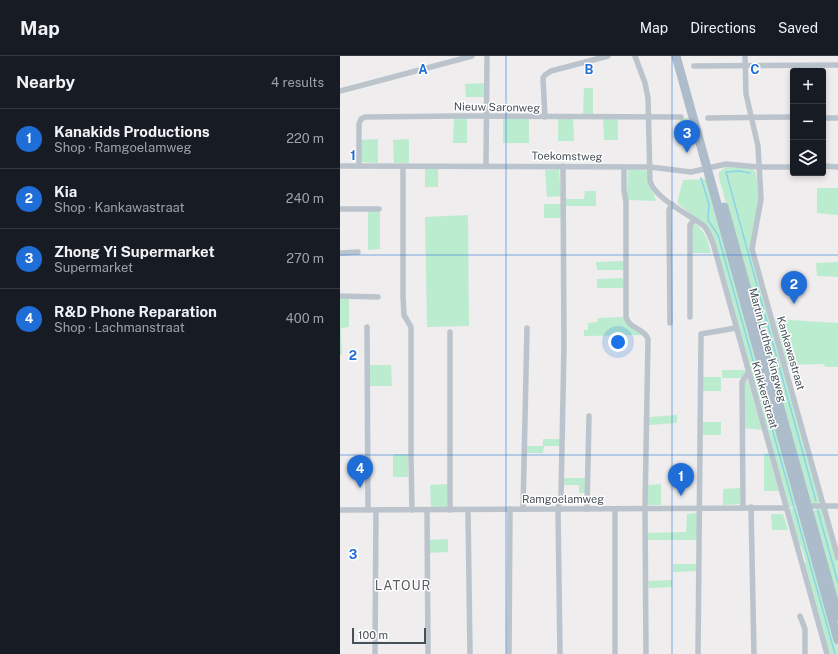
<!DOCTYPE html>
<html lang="en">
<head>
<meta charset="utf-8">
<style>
	body { margin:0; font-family:"Public Sans",sans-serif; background:#20242c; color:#f1f3f6 }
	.controls { position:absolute; right:12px; top:12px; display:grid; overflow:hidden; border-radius:4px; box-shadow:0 2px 6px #0003 }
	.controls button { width:36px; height:36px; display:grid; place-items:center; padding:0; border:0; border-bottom:1px solid #363941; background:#171b24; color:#f1f3f6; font:20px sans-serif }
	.scale { position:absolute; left:12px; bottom:10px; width:74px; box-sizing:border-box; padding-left:4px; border:2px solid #465059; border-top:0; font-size:11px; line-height:14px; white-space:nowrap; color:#465059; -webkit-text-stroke:3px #fff; paint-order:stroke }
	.you { position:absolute; left:278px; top:286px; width:14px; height:14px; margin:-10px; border:3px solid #fff; border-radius:50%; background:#1a73e8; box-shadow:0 0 0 6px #1a73e833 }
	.badge { display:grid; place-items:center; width:26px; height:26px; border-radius:50%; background:#1f6dd7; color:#fff; font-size:13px; font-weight:700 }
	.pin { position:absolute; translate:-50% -33px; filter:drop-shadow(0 1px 2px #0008) }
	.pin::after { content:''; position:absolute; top:21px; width:14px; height:12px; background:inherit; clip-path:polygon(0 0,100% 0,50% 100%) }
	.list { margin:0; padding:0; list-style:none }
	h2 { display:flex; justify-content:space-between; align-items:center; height:52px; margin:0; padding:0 16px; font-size:17px }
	h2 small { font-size:13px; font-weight:400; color:#9ea1a6 }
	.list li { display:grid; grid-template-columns:26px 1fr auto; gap:12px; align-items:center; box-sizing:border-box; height:60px; padding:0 16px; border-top:1px solid #363941 }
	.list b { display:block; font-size:15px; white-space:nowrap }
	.list p { margin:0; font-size:13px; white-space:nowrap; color:#9ea1a6 }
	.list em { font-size:13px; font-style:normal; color:#9ea1a6 }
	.icon { flex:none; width:22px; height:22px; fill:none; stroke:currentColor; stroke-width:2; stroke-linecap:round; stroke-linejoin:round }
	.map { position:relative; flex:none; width:498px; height:598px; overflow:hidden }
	header { display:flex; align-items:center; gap:24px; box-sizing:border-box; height:56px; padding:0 20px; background:#171b24; border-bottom:1px solid #363941 }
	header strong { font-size:19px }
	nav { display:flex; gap:22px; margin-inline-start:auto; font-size:14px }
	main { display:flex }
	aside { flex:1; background:#171b24 }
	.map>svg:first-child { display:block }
</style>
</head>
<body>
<header>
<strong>Map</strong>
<nav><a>Map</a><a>Directions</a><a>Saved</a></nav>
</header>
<main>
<aside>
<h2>Nearby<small>4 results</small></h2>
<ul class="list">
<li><span class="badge">1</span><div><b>Kanakids Productions</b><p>Shop · Ramgoelamweg</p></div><em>220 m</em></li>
<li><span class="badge">2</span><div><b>Kia</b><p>Shop · Kankawastraat</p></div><em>240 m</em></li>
<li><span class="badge">3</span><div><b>Zhong Yi Supermarket</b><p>Supermarket</p></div><em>270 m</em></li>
<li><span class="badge">4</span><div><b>R&amp;D Phone Reparation</b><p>Shop · Lachmanstraat</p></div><em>400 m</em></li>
</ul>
</aside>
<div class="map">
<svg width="498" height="598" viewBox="0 0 498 598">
	<rect width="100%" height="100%" fill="#efeded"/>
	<g fill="#bceccf">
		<path d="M145,27V41H126L125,28Z"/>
		<path d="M244,32H253V60H243Z"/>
		<path d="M114,62H127V87H113Z"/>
		<path d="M233,62L234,85H218V63Z"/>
		<path d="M263,62H278V84H264Z"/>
		<path d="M348,62L353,84L340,85V64Z"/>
		<rect x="163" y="63" width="26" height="24"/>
		<path d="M38,83V107L22,106L20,84Z"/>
		<path d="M69,83V107H54L53,84Z"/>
		<path d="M387,110L413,113L416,117L419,144L410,190L480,446C476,450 471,448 468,445L379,122V116Z"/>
		<rect x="85" y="112" width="13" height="19"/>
		<path d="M219,113L221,140L207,141L205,114Z"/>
		<path d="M288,113L303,114L307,115L308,128L314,138L316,145L288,144L287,142Z"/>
		<path d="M367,123L457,448L456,450L448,452L366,170L337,147L343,124Z"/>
		<path d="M477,132H498V159L477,157Z"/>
		<path d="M245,135H256V150H225V143H244Z"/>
		<rect x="204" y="148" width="17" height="14"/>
		<path d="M28,155H40V193L28,194Z"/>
		<path d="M128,159L129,270L87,271L85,161Z"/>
		<path d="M354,167C365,175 368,184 371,197H352V169Z"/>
		<path d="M284,205V214H257L256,206Z"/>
		<path d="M498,206V221L477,220L476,207Z"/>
		<path d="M283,222L284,232H257V223Z"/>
		<path d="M9,241V271L1,272L2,299H0V242Z"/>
		<path d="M284,261L303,279L244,280V274H248V267L257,266L258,262Z"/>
		<path d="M435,263L498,267V311H485L484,308L447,309Z"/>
		<path d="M28,309H51L52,330H29Z"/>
		<path d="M382,314H406V317L403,322H382Z"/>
		<rect x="362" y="321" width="19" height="14"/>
		<path d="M407,322L422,374L404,372V326Z"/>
		<path d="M337,359V367L309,369V361Z"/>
		<rect x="361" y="366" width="20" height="13"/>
		<path d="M203,383H220V390H204L203,397H186V390H203Z"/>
		<path d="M428,397L439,435H424V398Z"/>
		<rect x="53" y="398" width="15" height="23"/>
		<path d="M223,422H246V437H239V429H223Z"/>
		<path d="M108,428L107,451L91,452L90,429Z"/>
		<path d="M321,428V449H308V429Z"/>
		<path d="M400,432V448L383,449V433Z"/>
		<path d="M456,451L460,455L498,593V598H489L464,508L466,506L461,490L458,488L449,453Z"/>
		<path d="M477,452H481L483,454L498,509V550L473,456Z"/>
		<path d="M356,457L357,459V484H308V477L346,476L347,458Z"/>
		<path d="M431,458H443L448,474H432Z"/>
		<path d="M108,483V496L88,497V484Z"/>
		<path d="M333,508H357V515L333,516Z"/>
		<path d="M332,524V531L309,532L308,525Z"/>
	</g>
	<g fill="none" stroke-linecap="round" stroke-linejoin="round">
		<g stroke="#8ad3e8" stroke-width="1.5">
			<path d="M410,117L399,115L386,116L476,445"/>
			<path d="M361,122L369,148L368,164L378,179L495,598"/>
			<path d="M478,455L498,527"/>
		</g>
		<g stroke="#bbc4cc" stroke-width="5.5">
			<path d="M295,0L305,27L308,42L310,125C315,143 349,158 364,170C368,174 370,181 373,187L487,598"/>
			<path d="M405,0L406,38L418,90L421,143L412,193L498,502"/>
			<path d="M354,10L498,9"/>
			<path d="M0,35L132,0"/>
			<path d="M205,61L203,22L205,19L211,15L268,0"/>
			<path d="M368,62L453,61"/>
			<path d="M483,62H498"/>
			<path d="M146,109L147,0"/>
			<path d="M0,110L310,111L351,116L386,108L418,111H453"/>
			<path d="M19,110V68L21,63L25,61L121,60L341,61"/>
			<path d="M63,110V240L64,259L71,271V401L72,454"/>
			<path d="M483,110L498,111"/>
			<path d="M284,111V134L286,146V261C289,273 304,272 308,283L305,452L306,598"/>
			<path d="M0,153H39"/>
			<path d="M0,197L18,196"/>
			<path d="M0,240L38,241"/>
			<path d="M350,261V169L354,164"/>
			<path d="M330,267L329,154L332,148"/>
			<path d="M27,271L28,454"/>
			<path d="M464,450H498"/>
			<path d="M403,451L402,326L408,317"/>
			<path d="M411,451L414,598"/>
			<path d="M183,453L187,272"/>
			<path d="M247,453L249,360"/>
			<path d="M275,453V598"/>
			<path d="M0,454L445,452"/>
			<path d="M87,454L88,598"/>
			<path d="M110,454V276"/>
			<path d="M128,454L130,598"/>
			<path d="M460,560L465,573V598"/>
			<path d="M35,598L36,454"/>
			<path d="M169,598L170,453"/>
			<path d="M220,598L218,453L221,440L224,290L223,110"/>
			<path d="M358,598L361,279V278L396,272"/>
		</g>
		<g stroke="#adbccb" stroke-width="9">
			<path d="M336,0L498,584"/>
			<path d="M384,151L498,560"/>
		</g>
	</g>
	<path fill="none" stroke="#1f6dd7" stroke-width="1" stroke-opacity="0.55" d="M166,0V598M332,0V598M0,199H498M0,399H498"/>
	<g text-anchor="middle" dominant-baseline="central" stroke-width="3" stroke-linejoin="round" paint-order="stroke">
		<g font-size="11" fill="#465059" stroke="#fff">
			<text transform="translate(157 51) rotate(1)">Nieuw Saronweg</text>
			<text transform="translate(227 100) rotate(1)">Toekomstweg</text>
			<text transform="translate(428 289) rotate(75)">Martin Luther Kingweg</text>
			<text transform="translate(451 297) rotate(74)">Kankawastraat</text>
			<text transform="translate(425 339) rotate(74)">Knikkerstraat</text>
			<text x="223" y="443">Ramgoelamweg</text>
		</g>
		<g font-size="13" letter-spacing="1" fill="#5a5d61" stroke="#fff">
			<text x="63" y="529">LATOUR</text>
		</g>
	</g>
	<g font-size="13" text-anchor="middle" font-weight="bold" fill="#1f6dd7" stroke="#fff" stroke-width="3" stroke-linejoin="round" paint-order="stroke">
		<text x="83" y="18">A</text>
		<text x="249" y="18">B</text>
		<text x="415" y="18">C</text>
		<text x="13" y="104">1</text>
		<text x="13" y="304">2</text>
		<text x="13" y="503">3</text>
	</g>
</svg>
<div class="controls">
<button>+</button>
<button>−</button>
<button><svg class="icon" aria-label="layers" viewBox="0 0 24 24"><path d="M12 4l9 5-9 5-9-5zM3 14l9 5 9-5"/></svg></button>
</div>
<div class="scale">100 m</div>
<div class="you"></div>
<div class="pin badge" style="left:341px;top:440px">1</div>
<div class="pin badge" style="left:454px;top:248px">2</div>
<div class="pin badge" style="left:347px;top:97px">3</div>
<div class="pin badge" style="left:20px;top:432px">4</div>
</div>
</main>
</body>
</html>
